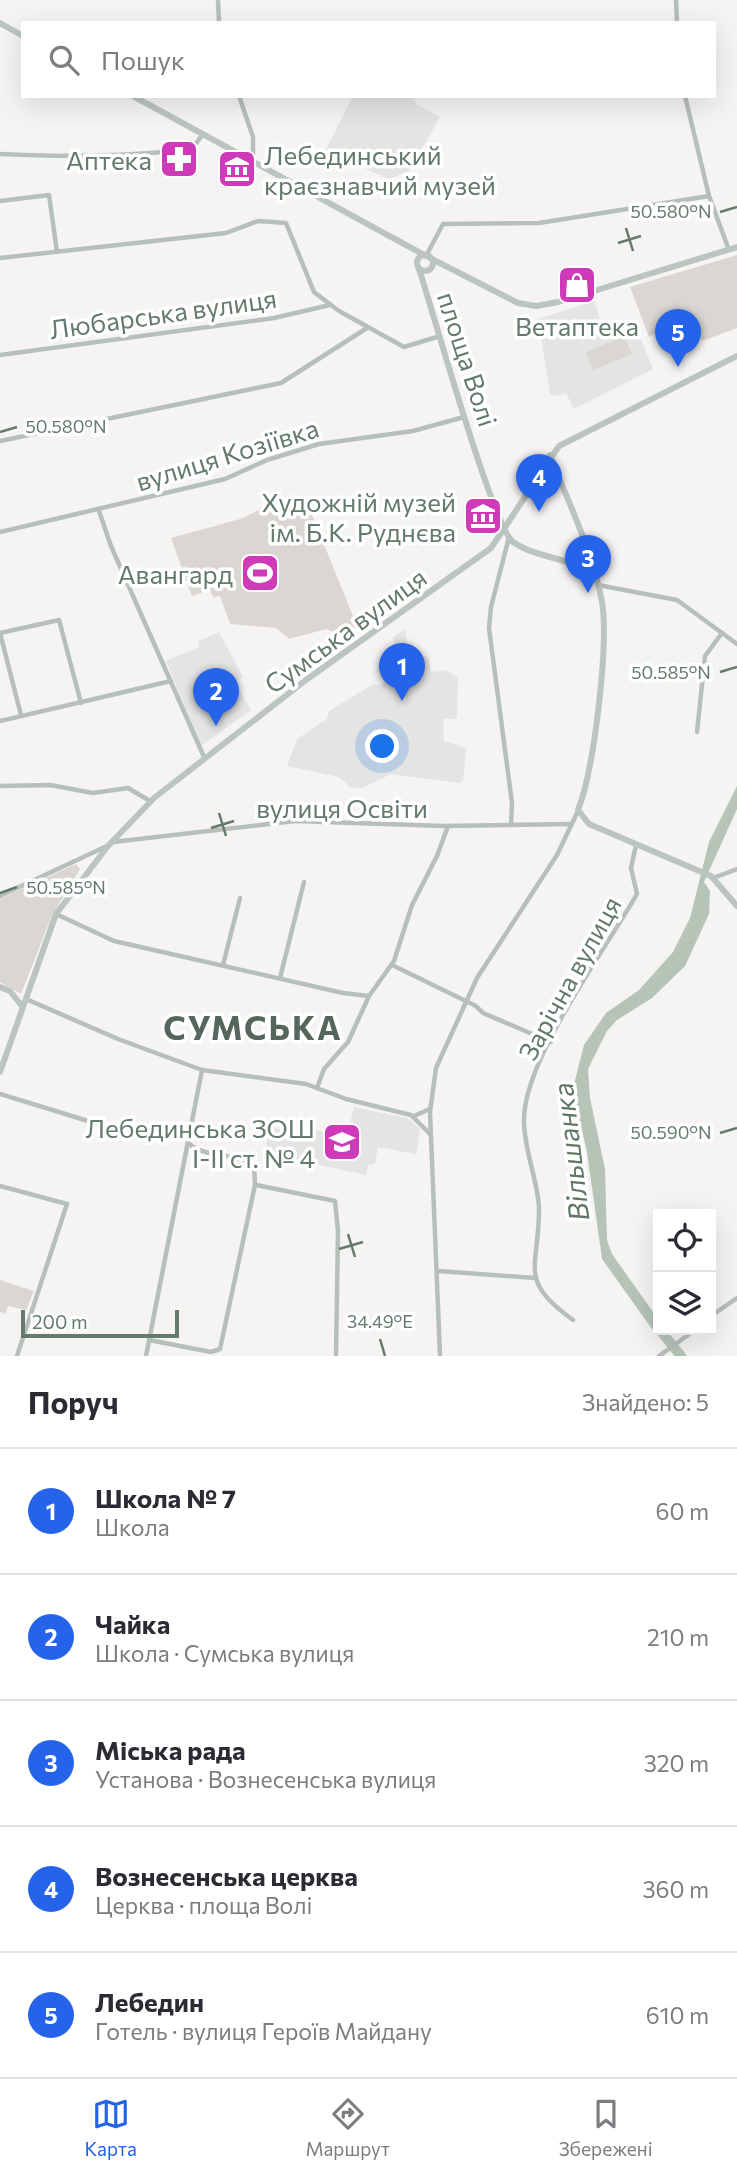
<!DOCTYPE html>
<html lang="uk">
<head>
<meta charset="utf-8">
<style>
	body { margin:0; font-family:Commissioner,sans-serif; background:#f2f2f3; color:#2b2b33 }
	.controls { position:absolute; right:21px; bottom:21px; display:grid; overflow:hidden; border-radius:0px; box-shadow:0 7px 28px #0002 }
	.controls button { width:63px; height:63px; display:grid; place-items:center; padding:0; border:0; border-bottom:2px solid #e1e1e2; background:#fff; color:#2b2b33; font:35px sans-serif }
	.scale { position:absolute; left:21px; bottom:18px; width:158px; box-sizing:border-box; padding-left:7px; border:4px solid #647b6c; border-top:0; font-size:19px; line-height:24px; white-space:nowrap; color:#647b6c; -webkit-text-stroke:5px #fff; paint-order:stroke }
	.you { position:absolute; left:383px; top:747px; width:24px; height:24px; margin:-18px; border:5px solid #fff; border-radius:50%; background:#1a73e8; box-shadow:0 0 0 10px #1a73e833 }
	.badge { display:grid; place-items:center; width:46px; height:46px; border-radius:50%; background:#2563eb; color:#fff; font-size:23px; font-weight:700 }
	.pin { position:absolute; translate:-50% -58px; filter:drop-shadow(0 2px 4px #0008) }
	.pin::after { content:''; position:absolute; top:37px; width:24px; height:21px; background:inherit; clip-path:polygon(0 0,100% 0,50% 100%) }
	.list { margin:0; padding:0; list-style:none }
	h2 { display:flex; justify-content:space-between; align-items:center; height:91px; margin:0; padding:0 28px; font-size:30px }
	h2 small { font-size:23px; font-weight:400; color:#7c7c81 }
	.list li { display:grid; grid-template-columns:46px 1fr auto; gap:21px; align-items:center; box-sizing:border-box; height:126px; padding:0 28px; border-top:2px solid #e1e1e2 }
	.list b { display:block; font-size:26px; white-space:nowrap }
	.list p { margin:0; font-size:23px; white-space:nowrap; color:#7c7c81 }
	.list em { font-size:23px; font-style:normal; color:#7c7c81 }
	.icon { flex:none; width:38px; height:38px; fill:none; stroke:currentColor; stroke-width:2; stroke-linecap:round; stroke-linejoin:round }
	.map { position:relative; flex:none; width:737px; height:1356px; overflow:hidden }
	.search { position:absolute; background:#fff; box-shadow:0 7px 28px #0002; left:21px; right:21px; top:21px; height:77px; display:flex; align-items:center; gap:18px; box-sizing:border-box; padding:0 24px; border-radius:0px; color:#7c7c81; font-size:26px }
	.sheet { height:721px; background:#fff }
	nav { display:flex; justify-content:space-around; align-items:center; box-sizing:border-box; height:98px; border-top:2px solid #e1e1e2; background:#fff; font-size:19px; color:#7c7c81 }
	nav a { display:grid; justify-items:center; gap:4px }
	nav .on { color:#2563eb }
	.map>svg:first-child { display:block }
</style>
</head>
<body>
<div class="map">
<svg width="737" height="1356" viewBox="0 0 737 1356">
	<rect width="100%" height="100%" fill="#f6f3f3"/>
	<g fill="#e4e4e3">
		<path d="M353,96H414L416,104L440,117L409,171L389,179L325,151Z"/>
		<path d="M595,301L604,336L635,325L653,369L574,409L566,393L556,396L550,394L540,329L531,321Z"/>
		<path d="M405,629L409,654L428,657L431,672L446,670L458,677L457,716L456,719H443L444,741L466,748L463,780L459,783L391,774L362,788H351L339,777L287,766L297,739L327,719L329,711L372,685H382L389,677L398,663L393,637Z"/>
		<path d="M219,632L243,677L234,683L251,710L201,746L166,661L199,647V641Z"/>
		<path d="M354,1107L407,1118L420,1129L416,1154L378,1147L375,1164L368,1165L366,1175L264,1153L271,1127L313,1137L315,1130L347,1136Z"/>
	</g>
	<g fill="#dad7d3">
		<path d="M737,255V328L702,341L693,325L682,330L678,324L649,337L630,287Z"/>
		<path d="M624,336L632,354L593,370L586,352Z"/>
		<path d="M304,495L357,626L343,635L326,629L289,639L276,628L230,624L220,596L213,597L210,590L192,596L171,538L240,519L278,501Z"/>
		<path d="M76,864L80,869L52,915L21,994L0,982V899Z"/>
		<path d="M0,1280L34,1291L26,1310L8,1306L5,1314L0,1312Z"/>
	</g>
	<path fill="#b6c4b8" d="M737,786V809L704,882L710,891L709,914L685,966L652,998L617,1020L607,1031L588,1069L590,1098L605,1169L607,1240L612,1254L658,1319V1330H663L664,1335L652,1329L602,1259L587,1152L573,1093L574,1084L584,1045L606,1013L639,990L673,952L690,918L709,842Z"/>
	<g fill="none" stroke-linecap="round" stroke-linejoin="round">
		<path stroke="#b6c4b8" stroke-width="10" d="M660,1330L681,1356"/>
		<g stroke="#b7bfba" stroke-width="4.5">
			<path d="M218,0L219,23"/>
			<path d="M676,0L677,23"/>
			<path d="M239,96L253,137V161"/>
			<path d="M685,96L709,196L729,250"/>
			<path d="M0,154C64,157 128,157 192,149L203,134"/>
			<path d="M0,201L49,195L57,252"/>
			<path d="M426,256L443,224L539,223L709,196"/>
			<path d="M0,258L226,233L258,221L286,223L314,292L339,311L404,347L440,336"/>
			<path d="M0,355L274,318L330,305"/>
			<path d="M0,441L281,383L367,328"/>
			<path d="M99,511L111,546L204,757"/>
			<path d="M0,532L225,479L267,460L319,444L413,431L464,417"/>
			<path d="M509,537L491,607L489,628L512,803L511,823"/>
			<path d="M598,585L677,600L737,644"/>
			<path d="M0,633L59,620L81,703"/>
			<path d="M0,633L21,715"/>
			<path d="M0,721L171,681"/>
			<path d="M697,732L705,656L722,633"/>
			<path d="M0,786L50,785L93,793L128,788L150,801"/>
			<path d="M113,842L295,821L444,826L572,824"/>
			<path d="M713,878L737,869"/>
			<path d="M0,896L107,846"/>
			<path d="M56,914L114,941L343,993L369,996"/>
			<path d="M223,965L240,898"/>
			<path d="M392,965L476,1006L483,1013L551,1042"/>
			<path d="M280,978L304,882"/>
			<path d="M26,999L118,1039L202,1070L306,1084L346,1099L411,1115L430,1134"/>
			<path d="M317,1088L324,1069L348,1042L369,996L394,961L412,905L437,856L448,826"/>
			<path d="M0,1094L101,1125"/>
			<path d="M414,1116L430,1109"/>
			<path d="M256,1185L335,1201L338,1231L336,1356"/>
			<path d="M0,1186L67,1204L17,1356"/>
			<path d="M439,1271L535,1278"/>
			<path d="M711,1316L737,1298"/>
			<path d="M573,1320C517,1280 539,1268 539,1210C539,1184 524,1151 524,1121C523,1060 606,949 637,894L631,868L636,845"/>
			<path d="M149,1340L211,1352L220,1349L255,1185L254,1165C233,1152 207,1159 188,1143"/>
			<path d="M146,1356L202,1070"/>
			<path d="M440,1356L430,1112L436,1068L477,978L557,855L578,811"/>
			<path d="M659,1356L695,1330"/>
		</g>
		<g stroke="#bbc5bf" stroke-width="6">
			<path d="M0,23L23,36"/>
			<path d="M133,96L426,256"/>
			<circle cx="425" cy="263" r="8"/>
			<path d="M430,258L518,303L536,306L558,302L737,247"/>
			<path d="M419,269C432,308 493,527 513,542C536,558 569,558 593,572"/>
			<path d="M550,455C568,502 593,552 602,602C609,644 594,770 578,810L589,824L711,876L737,906"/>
			<path d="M0,987L10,991L22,1006"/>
			<path d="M0,1072L56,914L108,846L154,798L306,680L491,548L559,446L737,356"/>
		</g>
	</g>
	<path fill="none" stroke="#647b6c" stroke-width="2.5" d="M720,212L737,207M626,228L633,251M618,243L641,236M0,432L17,427M720,672L737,667M219,813L226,836M211,828L234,821M0,893L17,887M720,1133L737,1128M348,1234L355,1257M339,1249L363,1242M380,1339L385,1356"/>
	<defs>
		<symbol id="pharmacy-square" viewBox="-11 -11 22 22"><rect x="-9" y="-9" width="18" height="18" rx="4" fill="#cf3ab9" stroke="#fff"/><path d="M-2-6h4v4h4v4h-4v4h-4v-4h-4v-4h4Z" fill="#fff"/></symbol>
		<symbol id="museum-square" viewBox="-11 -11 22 22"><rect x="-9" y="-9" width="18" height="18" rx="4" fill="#cf3ab9" stroke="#fff"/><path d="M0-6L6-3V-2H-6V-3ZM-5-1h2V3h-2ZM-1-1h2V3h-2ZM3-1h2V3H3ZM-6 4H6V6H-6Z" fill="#fff"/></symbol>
		<symbol id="shop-square" viewBox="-11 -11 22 22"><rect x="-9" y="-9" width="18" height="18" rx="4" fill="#cf3ab9" stroke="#fff"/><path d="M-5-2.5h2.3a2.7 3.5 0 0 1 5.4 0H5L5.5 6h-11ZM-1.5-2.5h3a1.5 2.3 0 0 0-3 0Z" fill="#fff"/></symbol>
		<symbol id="stadium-square" viewBox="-11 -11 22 22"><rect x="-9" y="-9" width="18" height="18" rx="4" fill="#cf3ab9" stroke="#fff"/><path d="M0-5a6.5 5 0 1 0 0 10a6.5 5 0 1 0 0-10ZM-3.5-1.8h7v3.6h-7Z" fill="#fff"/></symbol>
		<symbol id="school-square" viewBox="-11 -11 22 22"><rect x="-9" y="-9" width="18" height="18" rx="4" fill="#cf3ab9" stroke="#fff"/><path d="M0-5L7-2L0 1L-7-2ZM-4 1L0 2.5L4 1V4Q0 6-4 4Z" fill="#fff"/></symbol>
	</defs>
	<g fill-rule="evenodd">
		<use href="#pharmacy-square" x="157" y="137" width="44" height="44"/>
		<use href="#museum-square" x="215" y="147" width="44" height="44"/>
		<use href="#shop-square" x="555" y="263" width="44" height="44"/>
		<use href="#museum-square" x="461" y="494" width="44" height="44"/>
		<use href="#stadium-square" x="238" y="551" width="44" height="44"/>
		<use href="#school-square" x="320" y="1120" width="44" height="44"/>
	</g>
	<g text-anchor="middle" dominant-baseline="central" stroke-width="7" stroke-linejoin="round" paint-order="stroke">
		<g font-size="26" fill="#647b6c" stroke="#fff" text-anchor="end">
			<text x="264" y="154" text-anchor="start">Лебединський<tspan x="264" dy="30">краєзнавчий музей</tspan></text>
			<text x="152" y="159">Аптека</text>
			<text x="577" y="325" text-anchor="middle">Ветаптека</text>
			<text x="456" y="501">Художній музей<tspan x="456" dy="30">ім. Б.К. Руднєва</tspan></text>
			<text x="233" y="573">Авангард</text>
			<text x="315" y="1127">Лебединська ЗОШ<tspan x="315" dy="30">І-ІІ ст. № 4</tspan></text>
		</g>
		<g font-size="26" fill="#647b6c" stroke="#fff">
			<text transform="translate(163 313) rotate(-8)">Любарська вулиця</text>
			<text transform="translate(468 359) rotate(72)">площа Волі</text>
			<text transform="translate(227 454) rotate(-17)">вулиця Козіївка</text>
			<text transform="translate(345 630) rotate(-36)">Сумська вулиця</text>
			<text x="342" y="807">вулиця Освіти</text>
			<text transform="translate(569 978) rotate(-61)">Зарічна вулиця</text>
		</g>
		<g font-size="28" font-style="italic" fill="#5f7664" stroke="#fff">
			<text transform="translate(570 1152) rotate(-97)">Вільшанка</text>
		</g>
		<g font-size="33" font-weight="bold" letter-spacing="2" fill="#55675c" stroke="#fff">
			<text x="253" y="1026">СУМСЬКА</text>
		</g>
	</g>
	<g font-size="18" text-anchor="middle" fill="#647b6c" stroke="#fff" stroke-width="7" stroke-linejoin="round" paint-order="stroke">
		<text x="671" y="218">50.580°N</text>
		<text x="66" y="433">50.580°N</text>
		<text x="671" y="679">50.585°N</text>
		<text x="66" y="894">50.585°N</text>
		<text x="671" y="1139">50.590°N</text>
		<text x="380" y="1328">34.49°E</text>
	</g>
</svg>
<div class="controls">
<button><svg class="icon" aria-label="locate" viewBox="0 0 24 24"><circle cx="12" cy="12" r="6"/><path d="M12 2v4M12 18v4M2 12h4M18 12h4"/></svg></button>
<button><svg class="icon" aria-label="layers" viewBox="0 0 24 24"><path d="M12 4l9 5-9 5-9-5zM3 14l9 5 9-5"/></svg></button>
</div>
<div class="scale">200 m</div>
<div class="you"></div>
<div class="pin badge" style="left:402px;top:701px">1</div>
<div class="pin badge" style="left:216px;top:726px">2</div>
<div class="pin badge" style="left:588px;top:593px">3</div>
<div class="pin badge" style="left:539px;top:512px">4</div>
<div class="pin badge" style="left:678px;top:367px">5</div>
<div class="search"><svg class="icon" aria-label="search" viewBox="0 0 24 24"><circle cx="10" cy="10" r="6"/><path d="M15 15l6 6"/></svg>Пошук</div>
</div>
<section class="sheet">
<h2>Поруч<small>Знайдено: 5</small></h2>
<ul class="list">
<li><span class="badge">1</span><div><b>Школа № 7</b><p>Школа</p></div><em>60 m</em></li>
<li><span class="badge">2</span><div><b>Чайка</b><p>Школа · Сумська вулиця</p></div><em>210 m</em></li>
<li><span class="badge">3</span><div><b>Міська рада</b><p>Установа · Вознесенська вулиця</p></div><em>320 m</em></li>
<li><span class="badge">4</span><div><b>Вознесенська церква</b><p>Церква · площа Волі</p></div><em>360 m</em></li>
<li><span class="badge">5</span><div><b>Лебедин</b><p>Готель · вулиця Героїв Майдану</p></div><em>610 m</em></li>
</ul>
</section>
<nav>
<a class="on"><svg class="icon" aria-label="map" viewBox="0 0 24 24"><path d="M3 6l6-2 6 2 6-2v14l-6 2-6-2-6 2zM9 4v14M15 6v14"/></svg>Карта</a>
<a><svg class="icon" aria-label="directions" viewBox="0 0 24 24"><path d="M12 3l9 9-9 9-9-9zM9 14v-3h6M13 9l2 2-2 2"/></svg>Маршрут</a>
<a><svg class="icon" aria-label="saved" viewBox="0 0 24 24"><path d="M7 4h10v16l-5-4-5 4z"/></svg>Збережені</a>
</nav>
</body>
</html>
